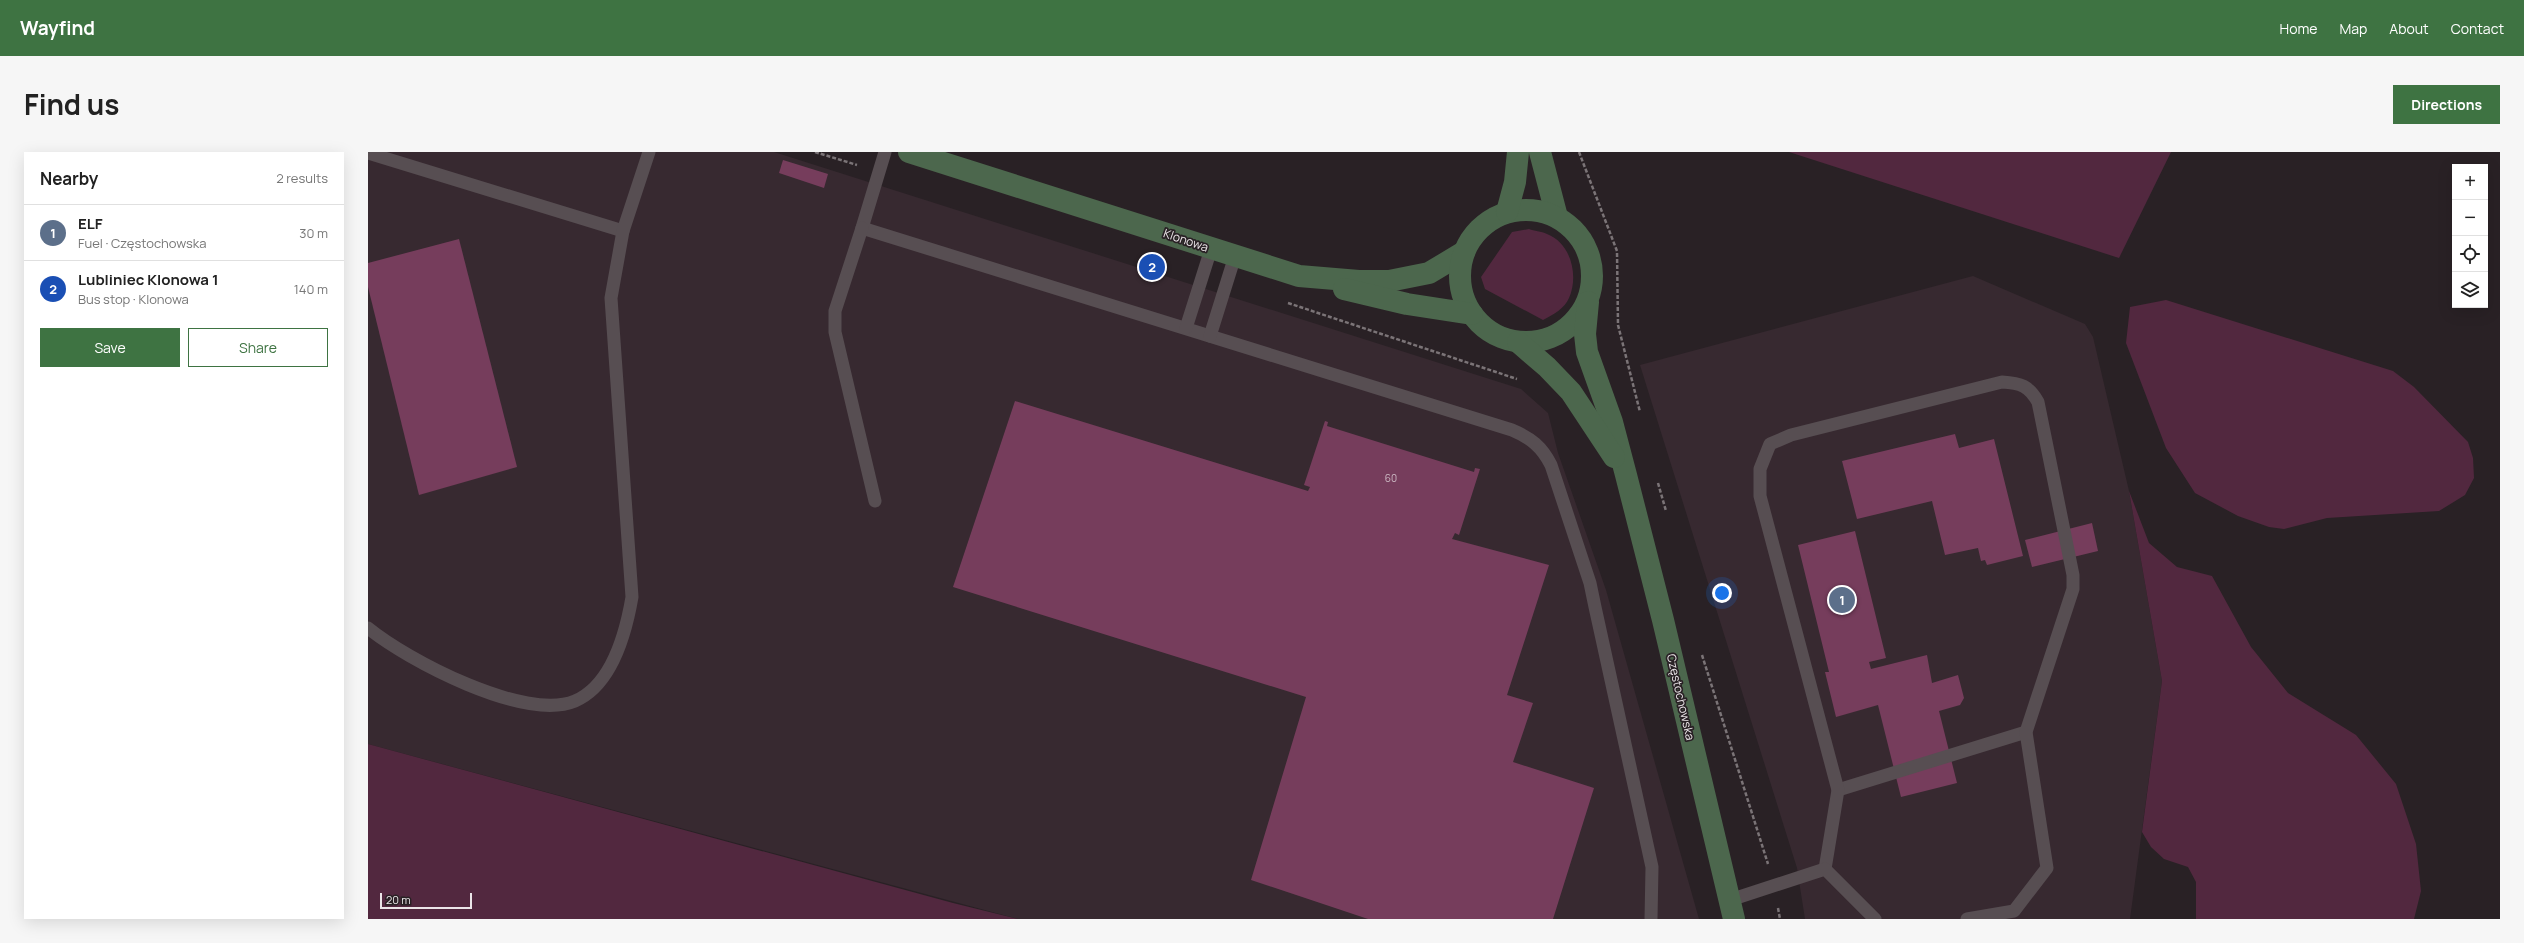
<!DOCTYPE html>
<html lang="en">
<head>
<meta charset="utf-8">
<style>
	body { margin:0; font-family:Manrope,sans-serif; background:#f6f6f6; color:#222 }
	.controls { position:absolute; right:12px; top:12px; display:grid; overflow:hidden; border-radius:0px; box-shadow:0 4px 16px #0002 }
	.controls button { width:36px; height:36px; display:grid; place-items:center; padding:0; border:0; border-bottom:1px solid #e0e0e0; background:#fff; color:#222; font:20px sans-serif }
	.scale { position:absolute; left:12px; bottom:10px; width:92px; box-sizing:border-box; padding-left:4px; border:2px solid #ebe5e8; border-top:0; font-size:11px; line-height:14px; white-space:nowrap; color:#ebe5e8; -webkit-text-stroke:3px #292125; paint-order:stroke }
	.you { position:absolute; left:1354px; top:441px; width:14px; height:14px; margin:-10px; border:3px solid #fff; border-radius:50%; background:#1a73e8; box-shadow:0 0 0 6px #1a73e833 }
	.badge { display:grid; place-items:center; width:26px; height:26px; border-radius:50%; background:#3e7342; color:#fff; font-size:13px; font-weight:700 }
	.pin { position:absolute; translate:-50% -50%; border:2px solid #fff; box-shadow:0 1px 4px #0006 }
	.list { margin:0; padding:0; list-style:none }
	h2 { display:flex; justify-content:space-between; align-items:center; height:52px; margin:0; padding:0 16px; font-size:17px }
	h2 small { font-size:13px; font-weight:400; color:#767676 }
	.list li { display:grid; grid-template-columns:26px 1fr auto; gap:12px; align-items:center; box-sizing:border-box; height:56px; padding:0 16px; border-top:1px solid #e0e0e0 }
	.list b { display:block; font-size:15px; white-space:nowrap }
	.list p { margin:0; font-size:13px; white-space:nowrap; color:#767676 }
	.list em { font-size:13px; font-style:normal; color:#767676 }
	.actions { display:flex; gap:8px; padding:12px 16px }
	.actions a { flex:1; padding:9px 0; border:1px solid #3e7342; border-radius:0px; text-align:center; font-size:14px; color:#3e7342 }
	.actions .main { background:#3e7342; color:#fff }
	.icon { flex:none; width:22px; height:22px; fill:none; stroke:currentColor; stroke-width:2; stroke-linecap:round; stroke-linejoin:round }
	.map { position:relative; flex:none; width:2132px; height:767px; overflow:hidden; border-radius:0px }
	header { display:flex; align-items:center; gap:24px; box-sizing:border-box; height:56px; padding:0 20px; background:#3e7342; color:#fff }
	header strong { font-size:19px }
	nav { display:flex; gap:22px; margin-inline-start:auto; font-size:14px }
	.intro { display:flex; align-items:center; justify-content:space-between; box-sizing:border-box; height:96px; padding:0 24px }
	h1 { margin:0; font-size:28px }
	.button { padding:10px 18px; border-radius:0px; background:#3e7342; color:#fff; font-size:14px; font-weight:700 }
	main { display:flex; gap:24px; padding:0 24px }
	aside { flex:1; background:#fff; border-radius:0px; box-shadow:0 4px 16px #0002 }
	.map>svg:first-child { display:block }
</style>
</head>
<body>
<header>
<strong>Wayfind</strong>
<nav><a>Home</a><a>Map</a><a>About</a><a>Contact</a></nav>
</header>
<div class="intro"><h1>Find us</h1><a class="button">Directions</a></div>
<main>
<aside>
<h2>Nearby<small>2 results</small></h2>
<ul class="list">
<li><span class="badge" style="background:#5c6f8a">1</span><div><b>ELF</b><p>Fuel · Częstochowska</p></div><em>30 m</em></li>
<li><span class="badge" style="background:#1a4fb4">2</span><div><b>Lubliniec Klonowa 1</b><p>Bus stop · Klonowa</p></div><em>140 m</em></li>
</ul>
<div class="actions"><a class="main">Save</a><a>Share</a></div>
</aside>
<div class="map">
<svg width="2132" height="767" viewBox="0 0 2132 767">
	<rect width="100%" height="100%" fill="#292125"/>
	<g fill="#372930">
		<path d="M0,0H406L1153,237L1180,261L1190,301L1238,438L1331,767H650L0,592Z"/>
		<path d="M1605,124L1717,172L1725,185L1761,339L1794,529L1762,767H1437L1429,716L1272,213Z"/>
	</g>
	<g fill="#52283f">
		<path d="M1421,0H1803L1751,106Z"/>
		<path d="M1161,77C1166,79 1173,79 1179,82C1203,91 1211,124 1201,146C1197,156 1185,163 1175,168L1117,137L1113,125L1144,80Z"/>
		<path d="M1798,148L2025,219L2046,235L2100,290L2105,306L2106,326L2097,343L2071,359L1959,366L1916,377L1901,375L1870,364L1827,341L1798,296L1758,191L1762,155Z"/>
		<path d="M1761,339L1781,391L1809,415L1844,424L1883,495L1920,541L1988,583L2028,632L2048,692L2053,739L2046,767H1828V730L1820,715L1796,707L1783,695L1774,680L1794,529Z"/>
		<path d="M0,592L585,751L650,767H0Z"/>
	</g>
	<g fill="#763d5c">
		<path d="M415,8L460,22L456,36L411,21Z"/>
		<path d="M91,87L149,315L51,343L0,135V111Z"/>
		<path d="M647,249L940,339L942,335L936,333L957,269L960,270L959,274L1106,320L1107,316L1112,317L1091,383L1087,381L1084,387L1181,413L1139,543L1165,551L1145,610L1226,636L1185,767H1000L883,728L938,545L585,435Z"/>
		<path d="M1587,282L1591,296L1626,287L1655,404L1619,413L1617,408L1613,409L1610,396L1577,403L1564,349L1489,367L1474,309Z"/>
		<path d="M1724,371L1730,399L1664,415L1657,388Z"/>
		<path d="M1487,379L1518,506L1501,510L1503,517L1559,503L1564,531L1590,523L1596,546L1592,553L1571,559L1589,631L1533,645L1510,553L1468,565L1457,520H1461L1430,393Z"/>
	</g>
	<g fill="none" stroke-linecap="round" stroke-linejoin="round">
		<g stroke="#7b7477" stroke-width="2.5" stroke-dasharray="4 2" stroke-linecap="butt">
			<path d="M447,0L489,13"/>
			<path d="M1211,0L1249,99L1250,173L1272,260"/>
			<path d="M920,151L1149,227"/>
			<path d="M1290,331L1298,359"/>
			<path d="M1334,503L1400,712"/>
			<path d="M1410,756L1412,767"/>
		</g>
		<g stroke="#574e52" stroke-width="13">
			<path d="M517,0L494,76L1144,278C1163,286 1174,295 1183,313L1222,431L1227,455L1284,715L1283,767"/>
			<path d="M0,1L255,79"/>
			<path d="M494,76L467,159V180L507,349"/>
			<path d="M818,176L843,97"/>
			<path d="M842,184L867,104"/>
			<path d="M0,476C39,508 157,570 207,549C244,533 258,480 264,445L243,146L255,79L281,0"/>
			<path d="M1470,638L1658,580"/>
			<path d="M1457,717L1470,638L1392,344V317L1402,292L1423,283L1634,230C1653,231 1661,234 1670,250L1705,423V437L1658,580L1679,716L1646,759L1599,767"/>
			<path d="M1362,748L1457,717L1507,767"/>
		</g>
		<g stroke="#4c674d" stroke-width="22">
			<path d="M541,0L931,124L991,129H1021L1061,121L1096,100"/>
			<path d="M1172,0L1189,65"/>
			<circle cx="1158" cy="124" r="66"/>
			<path d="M1139,60L1147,30L1150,0"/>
			<path d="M976,137L1039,152L1104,162"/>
			<path d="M1220,150L1217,182L1219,200L1244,270L1258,323L1295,468L1366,767"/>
			<path d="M1150,190L1179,215L1203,240L1246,305"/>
		</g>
	</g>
	<g text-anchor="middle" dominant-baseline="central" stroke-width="3.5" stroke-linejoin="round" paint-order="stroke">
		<g font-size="10" fill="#cebbc5">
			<text x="1023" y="326">60</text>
		</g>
		<g font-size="12" fill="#ebe5e8" stroke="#292125">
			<text transform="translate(818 88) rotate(19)">Klonowa</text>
			<text transform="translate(1313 545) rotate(77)">Częstochowska</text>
		</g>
	</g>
</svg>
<div class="controls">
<button>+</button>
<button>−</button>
<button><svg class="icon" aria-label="locate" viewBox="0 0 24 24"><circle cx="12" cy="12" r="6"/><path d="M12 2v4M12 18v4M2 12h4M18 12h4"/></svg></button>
<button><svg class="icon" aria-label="layers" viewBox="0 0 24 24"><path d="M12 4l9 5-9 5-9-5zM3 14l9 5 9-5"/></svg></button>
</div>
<div class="scale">20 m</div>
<div class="you"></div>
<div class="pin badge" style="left:1474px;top:448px;background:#5c6f8a">1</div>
<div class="pin badge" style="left:784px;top:115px;background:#1a4fb4">2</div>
</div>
</main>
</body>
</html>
